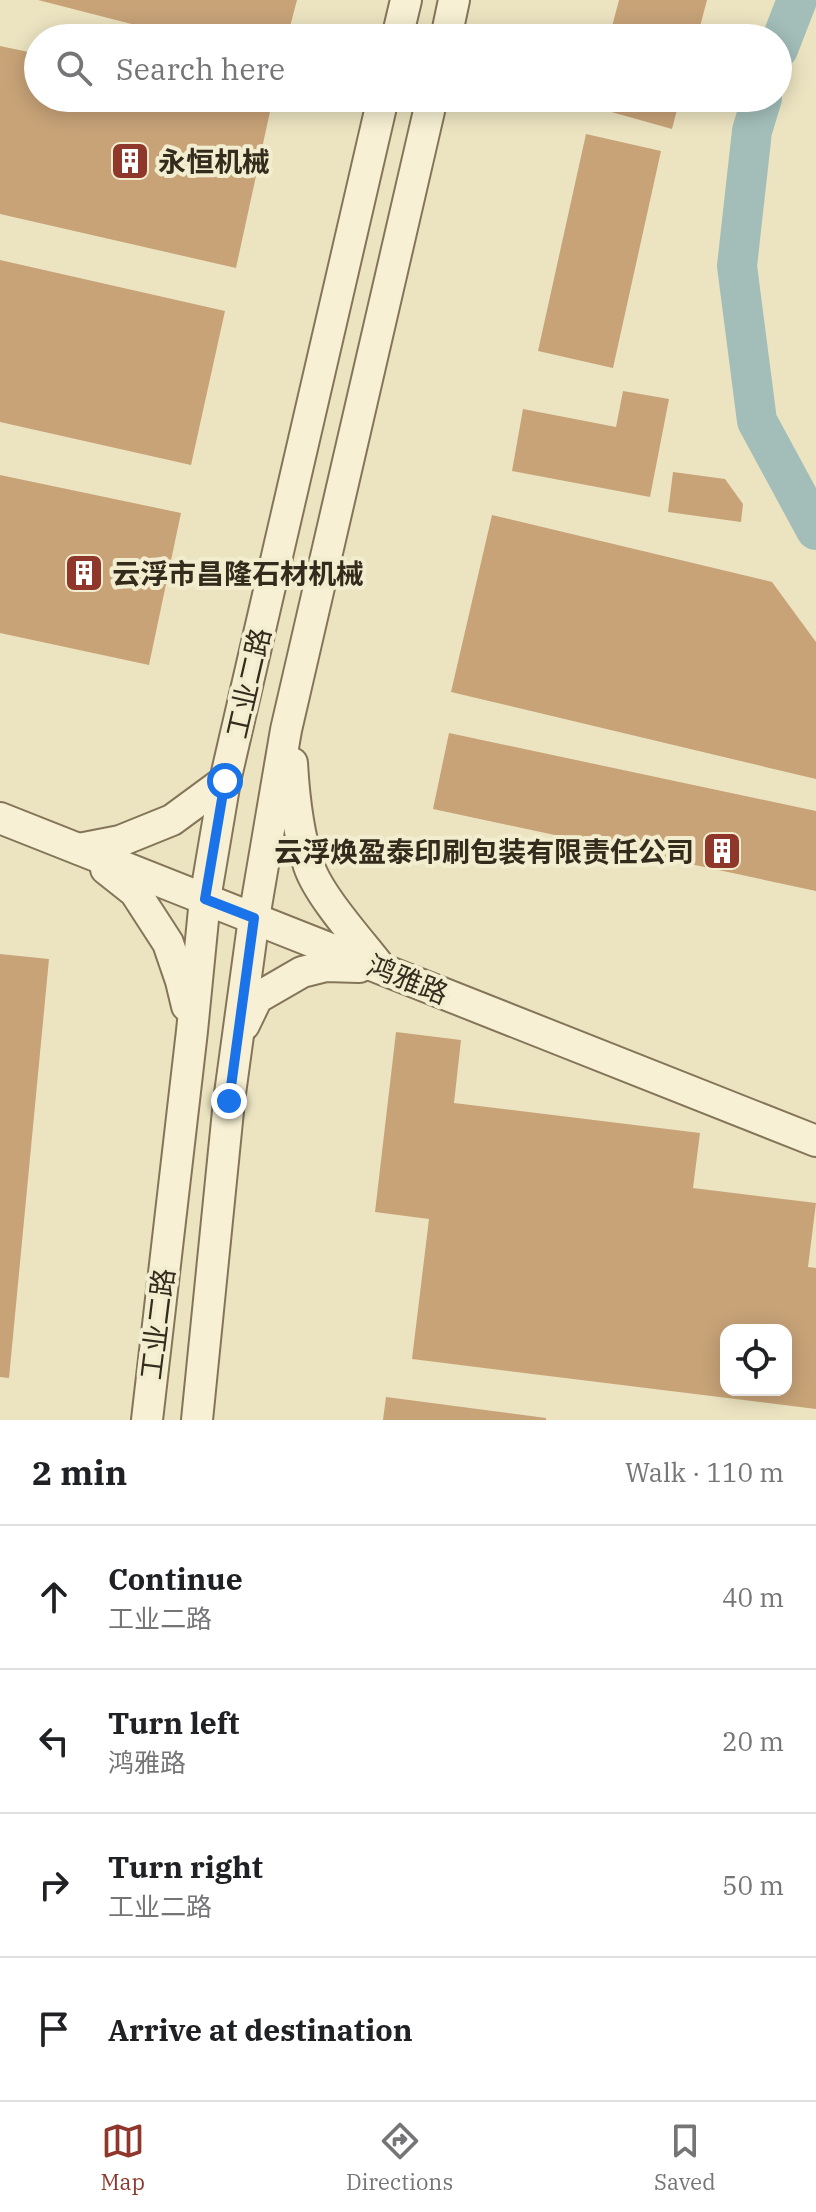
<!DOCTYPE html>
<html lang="en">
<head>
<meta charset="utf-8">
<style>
	body { margin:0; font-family:"IBM Plex Serif","Noto Sans SC",serif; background:#f6f6f6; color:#202124 }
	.controls { position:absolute; right:24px; bottom:24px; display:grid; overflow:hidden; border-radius:16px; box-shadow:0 4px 20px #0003 }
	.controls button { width:72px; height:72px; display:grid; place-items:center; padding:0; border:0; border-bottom:2px solid #e0e0e0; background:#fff; color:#202124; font:40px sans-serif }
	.stop { position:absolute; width:24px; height:24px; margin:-18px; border:6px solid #1a73e8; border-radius:50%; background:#fff }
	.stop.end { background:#1a73e8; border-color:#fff; box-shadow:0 2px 8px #0008 }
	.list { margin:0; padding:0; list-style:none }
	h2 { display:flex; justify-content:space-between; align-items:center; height:104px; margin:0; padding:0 32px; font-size:34px }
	h2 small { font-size:26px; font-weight:400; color:#757577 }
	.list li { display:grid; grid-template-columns:52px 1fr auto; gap:24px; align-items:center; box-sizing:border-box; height:144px; padding:0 32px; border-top:2px solid #e0e0e0 }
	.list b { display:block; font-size:30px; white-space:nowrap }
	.list p { margin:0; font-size:26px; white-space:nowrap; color:#757577 }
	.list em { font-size:26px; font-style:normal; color:#757577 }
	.icon { flex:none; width:44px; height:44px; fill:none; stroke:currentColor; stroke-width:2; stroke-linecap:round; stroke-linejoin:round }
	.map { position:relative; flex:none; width:816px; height:1420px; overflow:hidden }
	.search { position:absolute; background:#fff; box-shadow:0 4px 20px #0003; left:24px; right:24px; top:24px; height:88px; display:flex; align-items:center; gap:20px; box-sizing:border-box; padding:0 28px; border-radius:44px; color:#757577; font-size:30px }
	.sheet { height:680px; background:#fff }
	nav { display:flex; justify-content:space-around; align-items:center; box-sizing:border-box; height:112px; border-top:2px solid #e0e0e0; background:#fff; font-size:22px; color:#757577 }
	nav a { display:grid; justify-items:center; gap:4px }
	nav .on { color:#90372c }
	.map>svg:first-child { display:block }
</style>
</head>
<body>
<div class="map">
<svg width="816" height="1420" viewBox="0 0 816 1420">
	<rect width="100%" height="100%" fill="#ece4c1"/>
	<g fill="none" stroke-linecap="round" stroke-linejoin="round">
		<g stroke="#a3beb9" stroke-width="40">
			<path d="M778,49L797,0"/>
			<path d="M762,98L752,131L737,266L757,421L816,530"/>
		</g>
	</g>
	<g fill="#c8a378" fill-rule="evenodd">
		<path d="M38,0H297L287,38H186Z"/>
		<path d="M619,0H707L697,38H609Z"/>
		<path d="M0,46L38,54V98H230L271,107L236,268L0,214Z"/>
		<path d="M592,98H680L672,129L590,106Z"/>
		<path d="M586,134L661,151L613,368L538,351Z"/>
		<path d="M0,260L225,311L191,465L0,422Z"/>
		<path d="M623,391L669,399L650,497L512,471L523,409L616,427Z"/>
		<path d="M673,472L725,479L743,504L741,522L668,512Z"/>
		<path d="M0,475L181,513L149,665L0,633Z"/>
		<path d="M492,515L772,582L816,642V779L451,692Z"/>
		<path d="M449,733L816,811V891L433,809Z"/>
		<path d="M0,954L49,959L9,1378L0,1377Z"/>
		<path d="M396,1032L461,1040L454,1103L700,1133L693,1188L816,1203L808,1267L816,1268V1409L412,1359L429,1219L375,1212ZM726,1330H786V1390H726Z"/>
		<path d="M386,1397L546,1418V1420H383Z"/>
	</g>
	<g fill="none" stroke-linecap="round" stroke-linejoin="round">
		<defs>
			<g id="tertiary">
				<path d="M397,38L406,0"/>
				<path d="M446,38L454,0"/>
				<path d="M292,763C294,798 298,834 309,866C319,896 360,941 380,967"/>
				<path d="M0,818L816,1141"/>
				<path d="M79,849L120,841L172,820L225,781"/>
				<path d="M106,869L135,892L168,943L181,981L187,1006"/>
				<path d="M244,1025L257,998L302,972L326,966L359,967"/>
				<path d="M147,1420L192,1031L205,899L225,781L383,98"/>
				<path d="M197,1420L229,1101L254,918L286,730L432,98"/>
			</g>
		</defs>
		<use href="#tertiary" stroke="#847559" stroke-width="34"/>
		<use href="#tertiary" stroke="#f7f0d4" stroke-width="30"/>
	</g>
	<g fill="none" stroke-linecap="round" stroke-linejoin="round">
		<path stroke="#1a73e8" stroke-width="10" d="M225,781L205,899L254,918L229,1101"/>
	</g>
	<defs>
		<symbol id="building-square" viewBox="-11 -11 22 22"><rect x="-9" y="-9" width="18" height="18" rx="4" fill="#90372c" stroke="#f3edd0"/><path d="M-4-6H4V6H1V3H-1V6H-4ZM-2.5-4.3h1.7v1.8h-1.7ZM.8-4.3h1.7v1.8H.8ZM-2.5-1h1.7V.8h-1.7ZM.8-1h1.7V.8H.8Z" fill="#fff"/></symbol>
	</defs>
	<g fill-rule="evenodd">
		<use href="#building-square" x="108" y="139" width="44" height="44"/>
		<use href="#building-square" x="62" y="551" width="44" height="44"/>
		<use href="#building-square" x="700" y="829" width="44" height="44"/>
	</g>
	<g text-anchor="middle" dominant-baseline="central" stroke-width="8" stroke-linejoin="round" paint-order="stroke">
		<g font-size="28" font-weight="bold" fill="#342b1d" stroke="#f3edd0" text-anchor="start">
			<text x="158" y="161">永恒机械</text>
			<text x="112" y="573">云浮市昌隆石材机械</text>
			<text x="694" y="851" text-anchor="end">云浮焕盈泰印刷包装有限责任公司</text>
		</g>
		<g font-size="28" fill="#342b1d" stroke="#f3edd0">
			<text transform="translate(248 683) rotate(-77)">工业二路</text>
			<text transform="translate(408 979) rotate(22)">鸿雅路</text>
			<text transform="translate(157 1324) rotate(-83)">工业二路</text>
		</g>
	</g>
</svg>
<div class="controls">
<button><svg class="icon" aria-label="locate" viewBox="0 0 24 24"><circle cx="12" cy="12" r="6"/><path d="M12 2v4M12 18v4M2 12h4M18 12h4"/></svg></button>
</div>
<div class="stop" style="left:225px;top:781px"></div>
<div class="stop end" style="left:229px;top:1101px"></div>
<div class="search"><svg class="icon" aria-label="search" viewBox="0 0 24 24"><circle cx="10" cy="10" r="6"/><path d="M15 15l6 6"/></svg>Search here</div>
</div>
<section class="sheet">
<h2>2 min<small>Walk · 110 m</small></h2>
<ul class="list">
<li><svg class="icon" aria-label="ahead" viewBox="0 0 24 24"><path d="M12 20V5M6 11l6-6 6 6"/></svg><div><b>Continue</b><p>工业二路</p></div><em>40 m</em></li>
<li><svg class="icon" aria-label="left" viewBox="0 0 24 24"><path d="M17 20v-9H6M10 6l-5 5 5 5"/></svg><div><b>Turn left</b><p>鸿雅路</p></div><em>20 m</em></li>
<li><svg class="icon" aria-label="right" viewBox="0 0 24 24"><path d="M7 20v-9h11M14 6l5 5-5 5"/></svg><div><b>Turn right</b><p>工业二路</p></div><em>50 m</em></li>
<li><svg class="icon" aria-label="arrive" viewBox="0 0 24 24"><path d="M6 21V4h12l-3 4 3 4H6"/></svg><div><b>Arrive at destination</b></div></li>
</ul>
</section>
<nav>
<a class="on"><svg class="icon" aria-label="map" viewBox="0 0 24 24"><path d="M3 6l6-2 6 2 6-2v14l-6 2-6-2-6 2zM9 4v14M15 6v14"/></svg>Map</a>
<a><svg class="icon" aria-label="directions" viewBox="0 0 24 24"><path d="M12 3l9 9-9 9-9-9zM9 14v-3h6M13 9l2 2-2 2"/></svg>Directions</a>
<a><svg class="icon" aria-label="saved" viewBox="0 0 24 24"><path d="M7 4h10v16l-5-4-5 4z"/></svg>Saved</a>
</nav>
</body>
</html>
